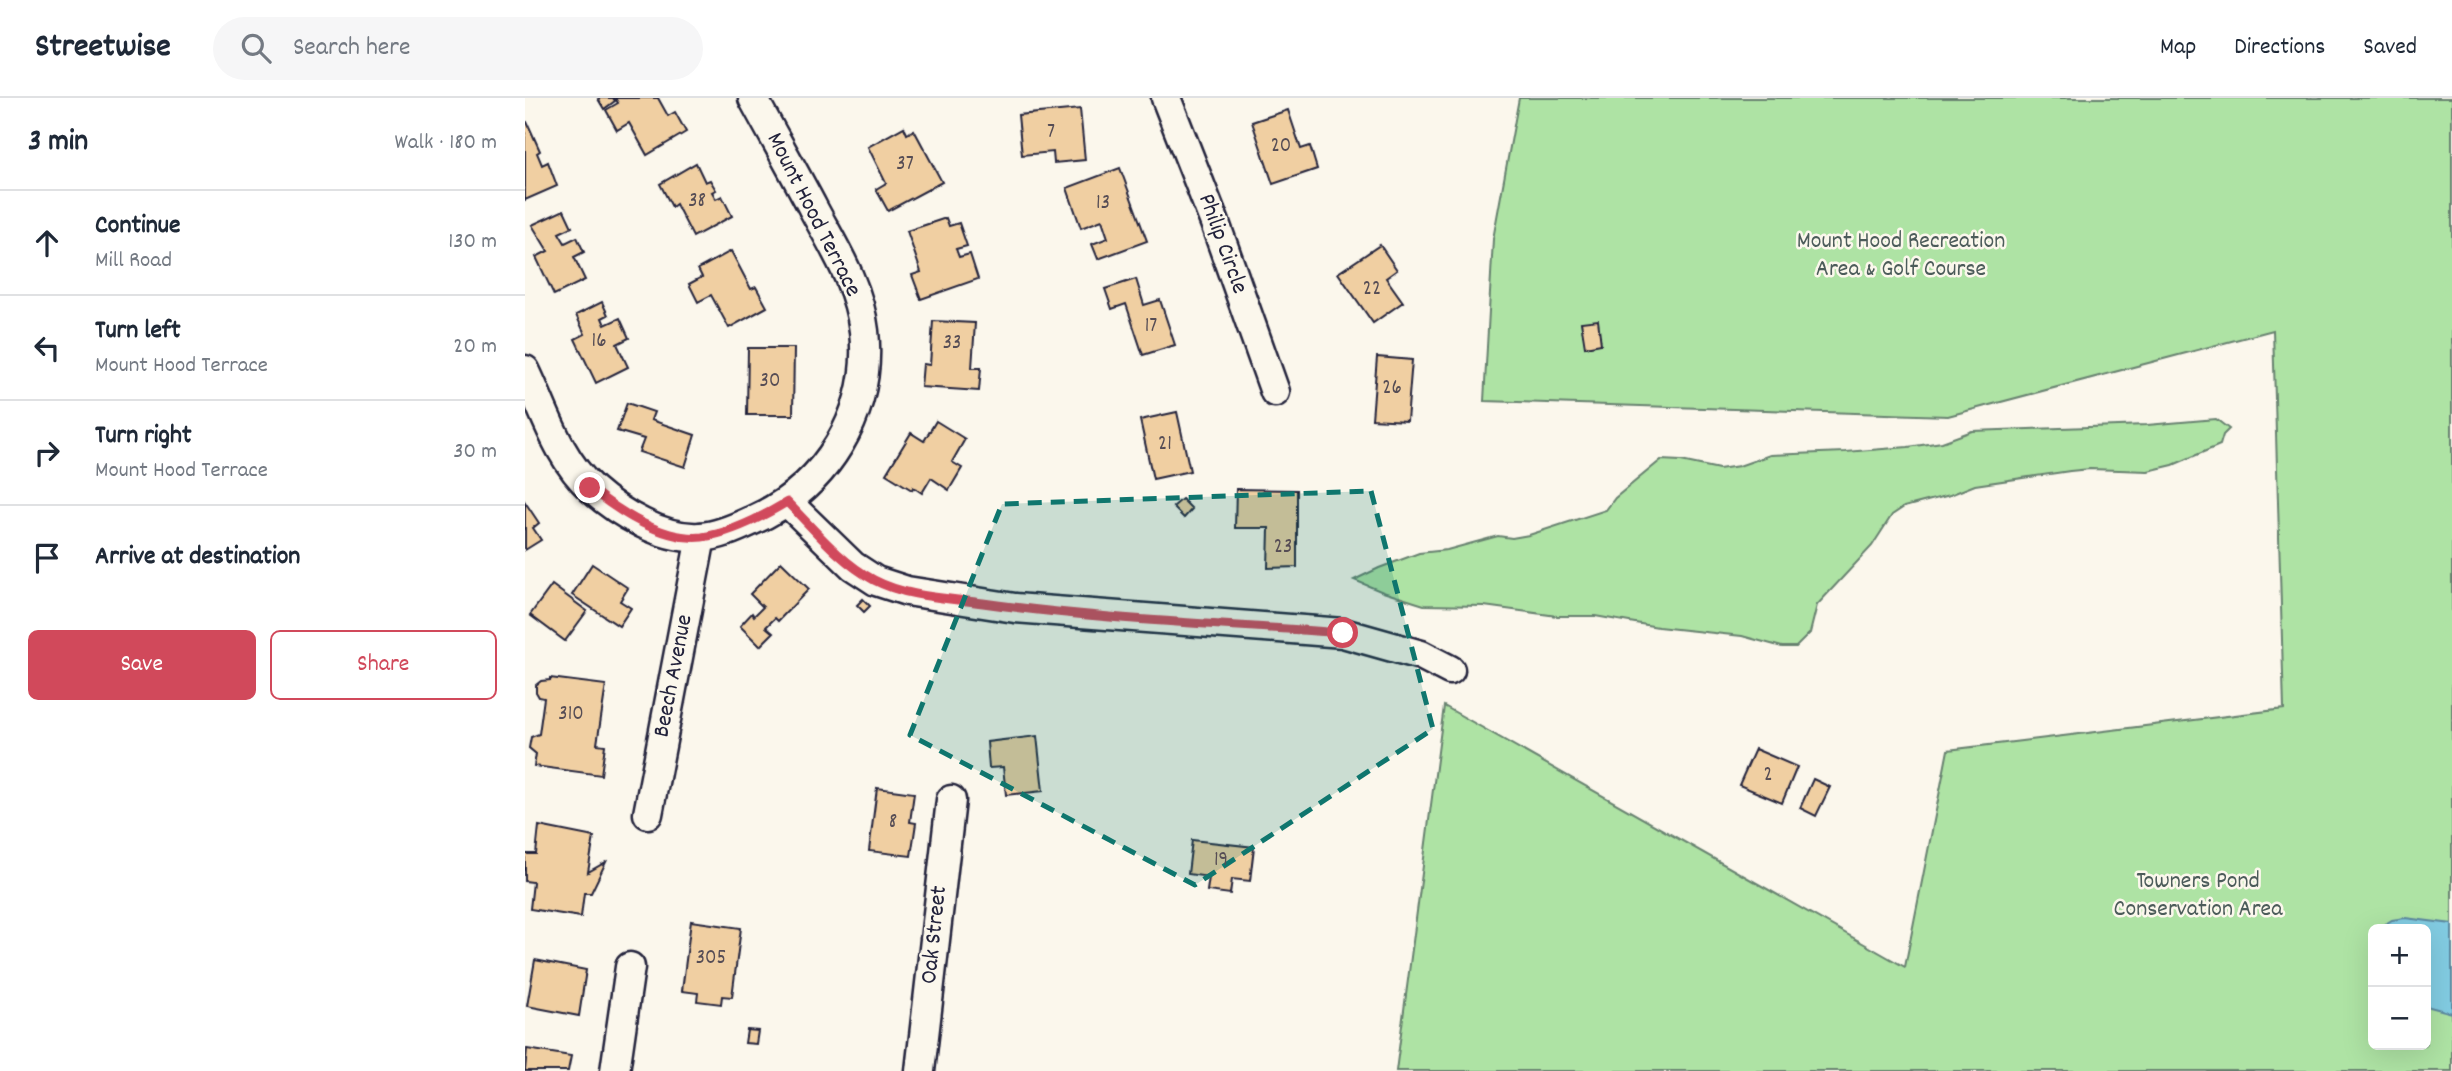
<!DOCTYPE html>
<html lang="en">
<head>
<meta charset="utf-8">
<style>
	body { margin:0; font-family:Dekko,sans-serif; background:#f6f6f7; color:#1f2937 }
	.controls { position:absolute; right:21px; bottom:21px; display:grid; overflow:hidden; border-radius:10px; box-shadow:0 7px 28px #0002 }
	.controls button { width:63px; height:63px; display:grid; place-items:center; padding:0; border:0; border-bottom:2px solid #e0e1e3; background:#fff; color:#1f2937; font:35px sans-serif }
	.stop { position:absolute; width:21px; height:21px; margin:-16px; border:5px solid #d1495b; border-radius:50%; background:#fff }
	.stop.end { background:#d1495b; border-color:#fff; box-shadow:0 2px 7px #0008 }
	.list { margin:0; padding:0; list-style:none }
	h2 { display:flex; justify-content:space-between; align-items:center; height:91px; margin:0; padding:0 28px; font-size:30px }
	h2 small { font-size:23px; font-weight:400; color:#747a83 }
	.list li { display:grid; grid-template-columns:46px 1fr auto; gap:21px; align-items:center; box-sizing:border-box; height:105px; padding:0 28px; border-top:2px solid #e0e1e3 }
	.list b { display:block; font-size:26px; white-space:nowrap }
	.list p { margin:0; font-size:23px; white-space:nowrap; color:#747a83 }
	.list em { font-size:23px; font-style:normal; color:#747a83 }
	.actions { display:flex; gap:14px; padding:21px 28px }
	.actions a { flex:1; padding:16px 0; border:2px solid #d1495b; border-radius:10px; text-align:center; font-size:24px; color:#d1495b }
	.actions .main { background:#d1495b; color:#fff }
	.icon { flex:none; width:38px; height:38px; fill:none; stroke:currentColor; stroke-width:2; stroke-linecap:round; stroke-linejoin:round }
	.map { position:relative; flex:none; width:1927px; height:973px; overflow:hidden }
	header { display:flex; align-items:center; gap:42px; box-sizing:border-box; height:98px; padding:0 35px; background:#fff; border-bottom:2px solid #e0e1e3 }
	header strong { font-size:33px }
	nav { display:flex; gap:38px; margin-inline-start:auto; font-size:24px }
	.search { width:490px; height:63px; background:#f6f6f7; display:flex; align-items:center; gap:18px; box-sizing:border-box; padding:0 24px; border-radius:38px; color:#747a83; font-size:26px }
	main { display:flex }
	aside { flex:1; background:#fff }
	.map>svg:first-child { display:block }
</style>
</head>
<body>
<header>
<strong>Streetwise</strong>
<div class="search"><svg class="icon" aria-label="search" viewBox="0 0 24 24"><circle cx="10" cy="10" r="6"/><path d="M15 15l6 6"/></svg>Search here</div>
<nav><a>Map</a><a>Directions</a><a>Saved</a></nav>
</header>
<main>
<aside>
<h2>3 min<small>Walk · 180 m</small></h2>
<ul class="list">
<li><svg class="icon" aria-label="ahead" viewBox="0 0 24 24"><path d="M12 20V5M6 11l6-6 6 6"/></svg><div><b>Continue</b><p>Mill Road</p></div><em>130 m</em></li>
<li><svg class="icon" aria-label="left" viewBox="0 0 24 24"><path d="M17 20v-9H6M10 6l-5 5 5 5"/></svg><div><b>Turn left</b><p>Mount Hood Terrace</p></div><em>20 m</em></li>
<li><svg class="icon" aria-label="right" viewBox="0 0 24 24"><path d="M7 20v-9h11M14 6l5 5-5 5"/></svg><div><b>Turn right</b><p>Mount Hood Terrace</p></div><em>30 m</em></li>
<li><svg class="icon" aria-label="arrive" viewBox="0 0 24 24"><path d="M6 21V4h12l-3 4 3 4H6"/></svg><div><b>Arrive at destination</b></div></li>
</ul>
<div class="actions"><a class="main">Save</a><a>Share</a></div>
</aside>
<div class="map">
<svg width="1927" height="973" viewBox="0 0 1927 973">
	<rect width="100%" height="100%" fill="#fbf7ec"/>
	<filter id="ink" filterUnits="userSpaceOnUse"><feTurbulence type="fractalNoise" baseFrequency=".0143" numOctaves="2"/><feDisplacementMap in="SourceGraphic" scale="14" xChannelSelector="R" yChannelSelector="G"/><feConvolveMatrix kernelMatrix="1 2 1 2 8 2 1 2 1" color-interpolation-filters="sRGB"/></filter>
	<g filter="url(#ink)">
		<g fill="#aee3a4" stroke="#688270" stroke-width="2" fill-rule="evenodd">
			<path d="M994,0H1927V973H871L919,608L1380,869L1423,652L1759,611L1748,232L1423,318L959,303L968,141ZM1848,831H1901V947H1848Z"/>
			<path d="M1691,321L1704,331L1698,337L1695,347L1648,367L1623,373L1565,371L1545,373L1450,387L1425,397L1379,409L1367,417L1347,448L1292,507L1285,535L1271,549H1257L1217,538L1133,529L1070,518H1032L959,508L899,507L858,494L829,482L854,470L894,455L922,452L973,438L987,440L1004,437L1081,412L1090,400L1136,362L1156,363L1194,371L1214,368L1245,357L1320,354L1383,349L1417,344L1447,333L1622,327Z"/>
		</g>
		<path fill="#82cce2" stroke="#5c889f" stroke-width="2" d="M1880,820L1927,826V915L1901,908V831H1852L1867,822Z"/>
		<g fill="#f0cfa2" stroke="#22223b" stroke-width="2">
			<path d="M75,0H88L90,3L79,11L73,1Z"/>
			<path d="M90,0H133L143,18L150,14L161,34L122,57L104,25L92,32L81,12L93,5Z"/>
			<path d="M555,11L560,62L529,65L528,54L497,57L493,17Z"/>
			<path d="M763,12L776,51L785,48L792,71L748,86L727,24Z"/>
			<path d="M2,24L15,53L12,55L17,67L23,64L32,88L0,102V25Z"/>
			<path d="M379,29L382,36L389,32L417,84L363,113L351,91L361,85L343,49Z"/>
			<path d="M171,65L180,84L185,82L191,92L187,94L191,101L197,98L207,118L168,139L151,106L147,109L135,86Z"/>
			<path d="M595,70L622,143L573,161L567,146L583,140L577,122L556,130L542,90Z"/>
			<path d="M39,112L47,129L34,135L40,145L52,139L59,154L49,159L60,182L29,197L11,159L23,153L7,127Z"/>
			<path d="M421,120L424,128L434,125L442,148L431,151L434,159L445,156L453,181L396,201L387,177L396,174L382,133Z"/>
			<path d="M855,147L872,172L861,180L878,204L848,225L813,175Z"/>
			<path d="M206,153L226,191L231,189L242,209L204,230L186,197L173,204L164,186L177,179L173,171Z"/>
			<path d="M611,181L619,207L635,202L650,247L618,257L601,206L587,211L580,191Z"/>
			<path d="M77,204L83,217L77,220L80,227L95,220L104,240L92,246L103,269L71,285L50,241L60,236L51,217Z"/>
			<path d="M1073,222L1076,246L1060,249L1056,224Z"/>
			<path d="M408,223L450,225L447,270H456L454,293L396,289L398,266L405,267Z"/>
			<path d="M223,250H269L268,317H222Z"/>
			<path d="M852,259L887,262L882,323L847,321Z"/>
			<path d="M102,305L129,314L126,322L170,337L160,369L114,354L119,341L92,333Z"/>
			<path d="M652,314L665,373L628,381L615,322Z"/>
			<path d="M411,323L440,341L427,364L437,370L424,392L406,380L397,395L388,389L387,392L361,376L386,335L399,343Z"/>
			<path d="M711,391L772,392V469L743,470L744,430H710Z"/>
			<path d="M657,401L667,411L659,420L648,409Z"/>
			<path d="M0,404L14,425L8,430L16,442L0,452Z"/>
			<path d="M256,464L284,491L253,523L250,520L241,529L248,535L235,548L215,528L227,515L229,518L238,509L225,496Z"/>
			<path d="M67,466L103,490L95,503L106,510L94,528L47,497Z"/>
			<path d="M27,487L62,513L40,543L5,517Z"/>
			<path d="M338,501L345,508L339,514L332,507Z"/>
			<path d="M25,580L81,587L72,646L80,647L76,677L9,668L11,656L4,650L6,639L14,636L19,600L14,599L11,594V587L16,583L25,582Z"/>
			<path d="M512,638L518,693L481,697L478,669L464,670L462,644Z"/>
			<path d="M1230,651L1272,669L1257,705L1214,687Z"/>
			<path d="M1288,681L1305,689L1291,718L1275,710Z"/>
			<path d="M352,690L389,695L385,724L391,725L386,758L344,753Z"/>
			<path d="M14,728L69,739L63,774L81,764L66,795H59L56,819L5,811L8,784L0,783V756H11Z"/>
			<path d="M667,742L729,749L725,783L707,781L705,796L682,793L684,779L663,776Z"/>
			<path d="M166,823L216,830L207,899L197,898L196,906L172,903L173,895L157,893Z"/>
			<path d="M10,862L61,872L54,918L2,908Z"/>
			<path d="M222,932L233,933L231,946L220,945Z"/>
			<path d="M2,951L46,958L43,973H0Z"/>
		</g>
		<g fill="none" stroke-linecap="round" stroke-linejoin="round">
			<defs>
				<g id="minor">
					<path d="M641,0L690,125L750,294"/>
					<path d="M0,272C20,313 32,359 67,391C94,415 138,442 176,439C193,438 211,430 226,423C301,390 348,315 339,233C334,188 310,151 289,112C269,74 248,37 228,0"/>
					<path d="M262,404L328,468L351,483L382,493L490,510L818,535L896,557L925,572"/>
					<path d="M123,716L176,439"/>
					<path d="M90,973L105,869"/>
					<path d="M395,973L426,702"/>
				</g>
			</defs>
			<use href="#minor" stroke="#22223b" stroke-width="33"/>
			<use href="#minor" stroke="#fbf7ec" stroke-width="28"/>
		</g>
	</g>
	<g fill="none" stroke-linecap="round" stroke-linejoin="round" filter="url(#ink)">
		<path stroke="#d1495b" stroke-width="9" d="M65,390C94,414 138,443 177,439C207,435 237,419 262,404C289,431 315,464 349,482C381,499 422,500 458,505C577,522 698,526 818,535"/>
	</g>
	<path fill="#0f766e" fill-opacity="0.2" stroke="#0f766e" stroke-width="5" stroke-dasharray="14 9" stroke-linejoin="round" d="M846,393L908,631L670,787L385,637L477,406Z"/>
	<g text-anchor="middle" dominant-baseline="central" stroke-width="5" stroke-linejoin="round" paint-order="stroke">
		<g font-size="21" fill="#564d55">
			<text x="526" y="35">7</text>
			<text x="756" y="49">20</text>
			<text x="380" y="67">37</text>
			<text x="172" y="104">38</text>
			<text x="578" y="106">13</text>
			<text x="847" y="192">22</text>
			<text x="626" y="229">17</text>
			<text x="74" y="244">16</text>
			<text x="427" y="246">33</text>
			<text x="245" y="284">30</text>
			<text x="867" y="291">26</text>
			<text x="640" y="347">21</text>
			<text x="758" y="450">23</text>
			<text x="46" y="617">310</text>
			<text x="1243" y="678">2</text>
			<text x="368" y="725">8</text>
			<text x="696" y="763">19</text>
			<text x="186" y="861">305</text>
		</g>
		<g font-size="24" fill="#22223b" stroke="#fbf7ec">
			<text transform="translate(288 117) rotate(63)">Mount Hood Terrace</text>
			<text transform="translate(697 146) rotate(70)">Philip Circle</text>
			<text transform="translate(149 578) rotate(-79)">Beech Avenue</text>
			<text transform="translate(410 837) rotate(-84)">Oak Street</text>
		</g>
		<g font-size="24" fill="#4c5c5a" stroke="#fbf7ec">
			<text x="1376" y="144">Mount Hood Recreation<tspan x="1376" dy="28">Area &amp; Golf Course</tspan></text>
			<text x="1673" y="784">Towners Pond<tspan x="1673" dy="28">Conservation Area</tspan></text>
		</g>
	</g>
</svg>
<div class="controls">
<button>+</button>
<button>−</button>
</div>
<div class="stop" style="left:818px;top:535px"></div>
<div class="stop end" style="left:65px;top:390px"></div>
</div>
</main>
</body>
</html>
